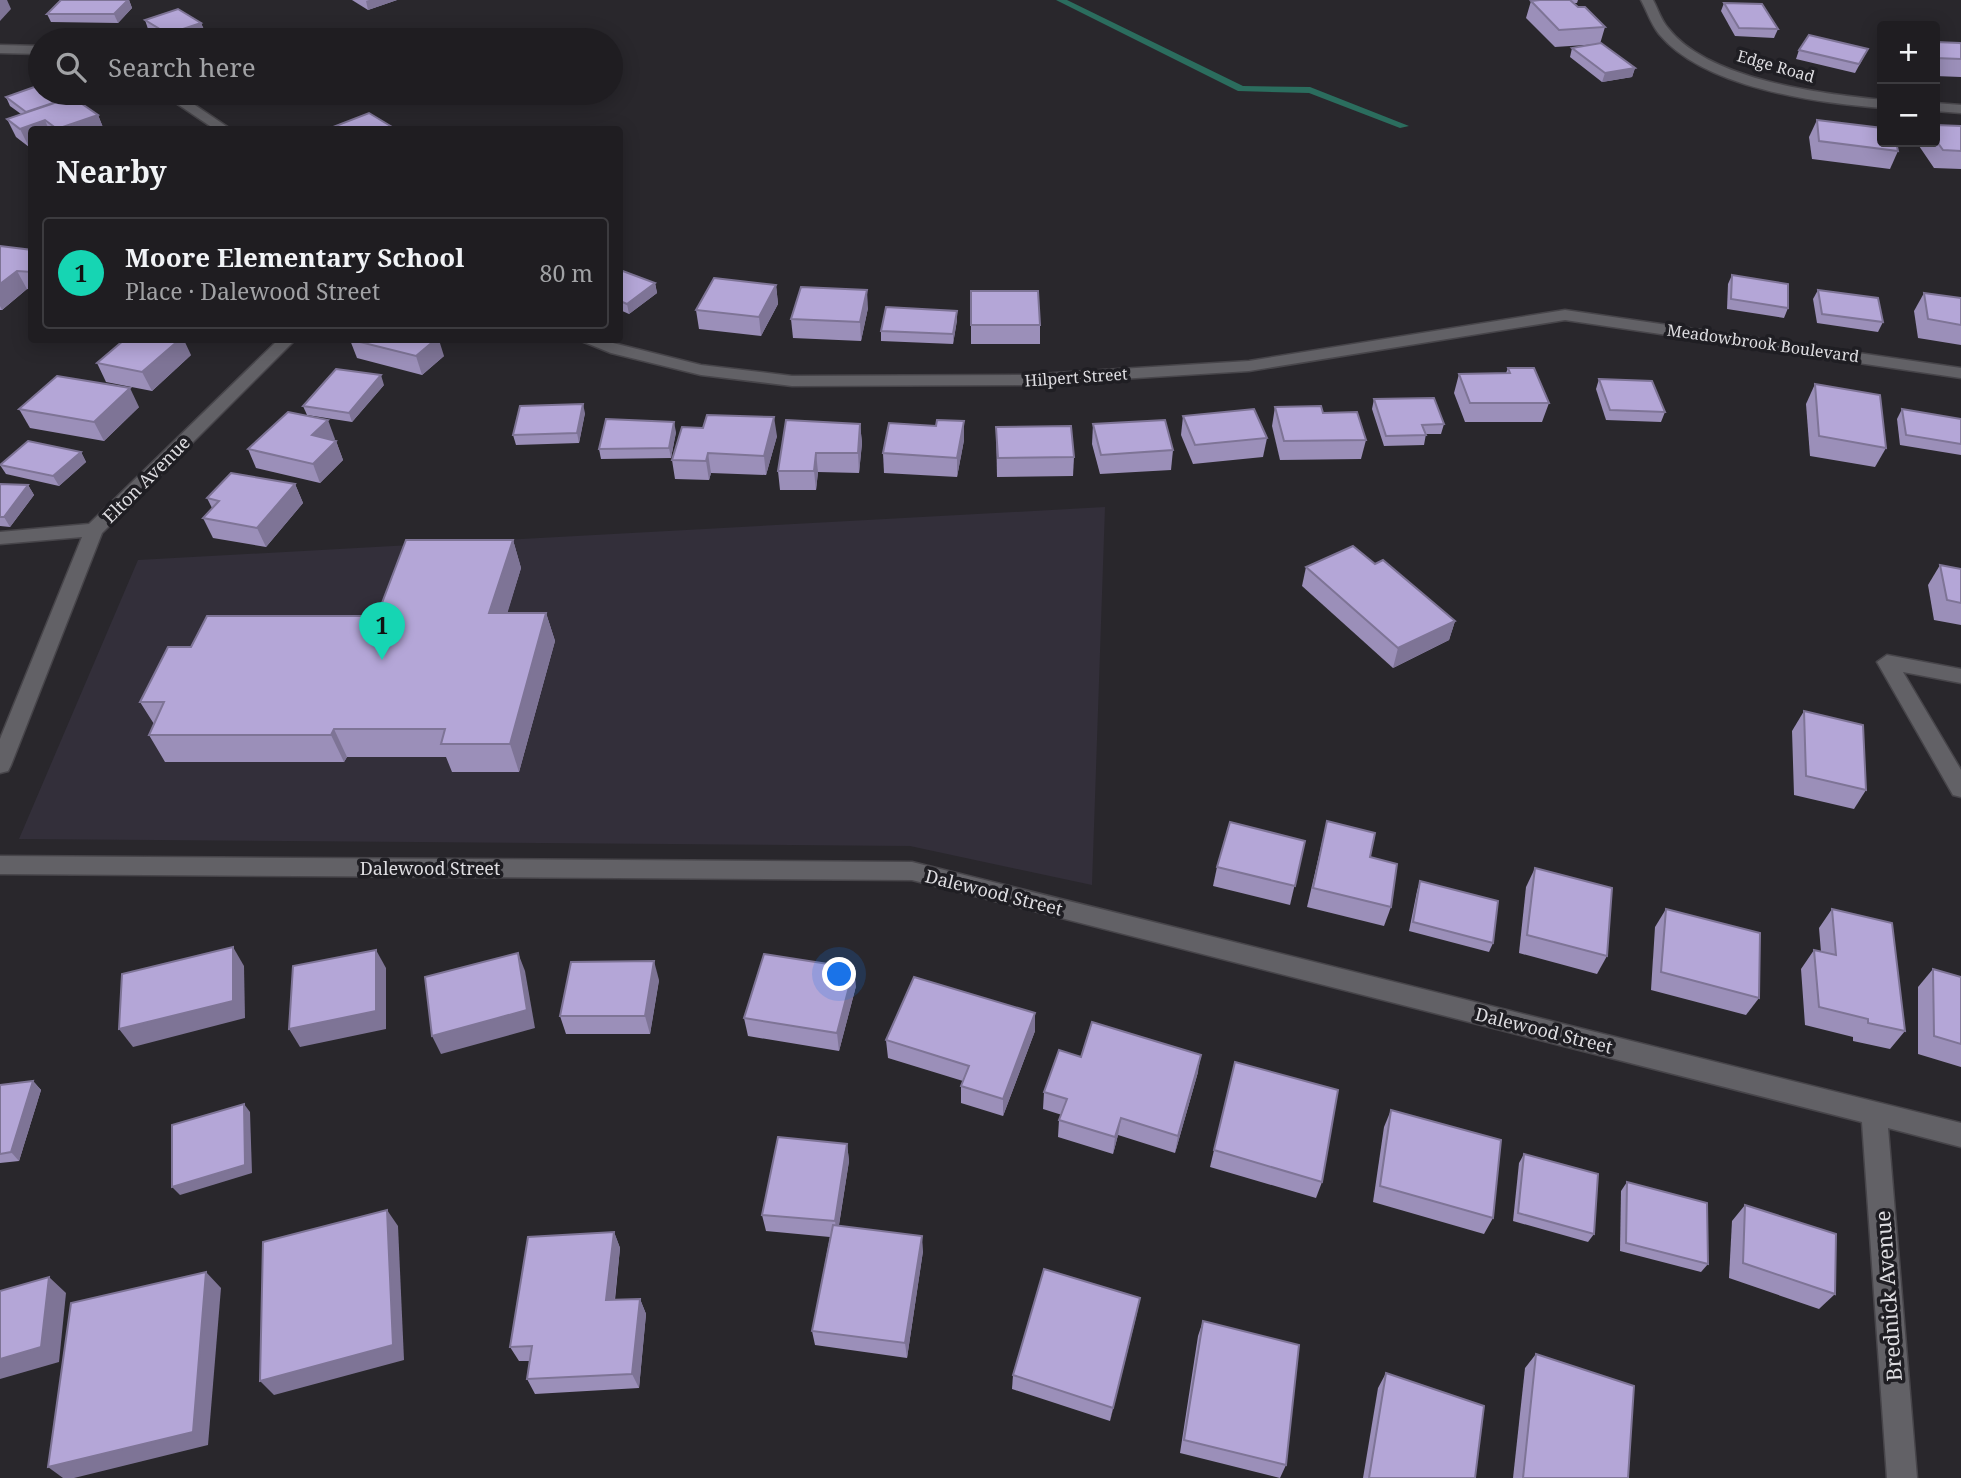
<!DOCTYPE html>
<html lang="en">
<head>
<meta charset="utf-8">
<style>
	body { margin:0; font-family:"Noto Serif",serif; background:#2c2a2e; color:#f1f3f6 }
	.controls { position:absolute; right:21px; top:21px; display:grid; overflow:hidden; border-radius:7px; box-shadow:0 4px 18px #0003 }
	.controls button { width:63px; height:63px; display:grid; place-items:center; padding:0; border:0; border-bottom:2px solid #3c3b3f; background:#1f1d21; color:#f1f3f6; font:35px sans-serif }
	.you { position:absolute; left:840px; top:975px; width:24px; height:24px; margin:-18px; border:5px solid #fff; border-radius:50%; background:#1a73e8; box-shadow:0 0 0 10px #1a73e833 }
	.badge { display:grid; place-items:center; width:46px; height:46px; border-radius:50%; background:#16d5b3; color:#111; font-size:23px; font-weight:700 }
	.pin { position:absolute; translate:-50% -58px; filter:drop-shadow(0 2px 4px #0008) }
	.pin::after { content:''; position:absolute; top:37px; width:24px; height:21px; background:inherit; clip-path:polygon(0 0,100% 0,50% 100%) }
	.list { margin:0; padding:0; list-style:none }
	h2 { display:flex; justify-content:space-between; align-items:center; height:91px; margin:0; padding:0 28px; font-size:30px }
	h2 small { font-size:23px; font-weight:400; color:#a1a2a5 }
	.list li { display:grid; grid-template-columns:46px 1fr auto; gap:21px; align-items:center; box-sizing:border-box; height:112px; margin:0 14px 14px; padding:0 14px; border:2px solid #3c3b3f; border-radius:7px }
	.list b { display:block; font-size:26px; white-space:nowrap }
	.list p { margin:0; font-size:23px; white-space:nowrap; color:#a1a2a5 }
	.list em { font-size:23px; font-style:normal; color:#a1a2a5 }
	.icon { flex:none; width:38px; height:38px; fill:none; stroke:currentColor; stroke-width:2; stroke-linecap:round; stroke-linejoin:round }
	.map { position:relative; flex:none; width:1961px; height:1478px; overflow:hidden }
	.search { position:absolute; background:#1f1d21; box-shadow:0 4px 18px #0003; left:28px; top:28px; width:595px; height:77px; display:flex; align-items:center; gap:18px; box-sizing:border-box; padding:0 24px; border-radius:38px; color:#a1a2a5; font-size:26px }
	.panel { position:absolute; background:#1f1d21; box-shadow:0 4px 18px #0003; left:28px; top:126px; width:595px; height:217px; border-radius:7px }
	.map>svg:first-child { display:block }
</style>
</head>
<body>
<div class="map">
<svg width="1961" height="1478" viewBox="0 0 1961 1478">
	<rect width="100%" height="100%" fill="#29272c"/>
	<path fill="#332f3a" d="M1105,507L1092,885L910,846L19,839L138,560Z"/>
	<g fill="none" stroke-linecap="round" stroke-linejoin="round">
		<path fill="#2b6d5e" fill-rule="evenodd" d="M1056,0H1067L1243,86L1310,87L1409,126L1400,128L1309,93L1238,91Z"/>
		<defs>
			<g id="minor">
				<path d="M1641,0H1653C1658,9 1661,20 1668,28C1708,80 1822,94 1882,100V108C1817,103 1704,88 1659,34C1651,24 1647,11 1641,0Z"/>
				<path d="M0,45L40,46V54L0,53Z"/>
				<path d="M161,93H177L232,130H216Z"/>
				<path d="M1935,103L1961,105V113L1935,111Z"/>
				<path d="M1565,310L1961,368V378L1565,320L1249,371L1023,385L792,386L701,375L611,353L579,340H601L701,365L792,376L1023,375L1249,361Z"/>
				<path d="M278,340H295L102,533L11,765L8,771L0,773V739L82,537L0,544V532L89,524Z"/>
				<path d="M1887,655L1961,669V683L1903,672L1961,770V797L1953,795L1877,662Z"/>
				<path d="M0,856L912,862L1961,1123V1147L1888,1128L1917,1478H1887L1862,1122L912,880L0,874Z"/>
			</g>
		</defs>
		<use href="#minor" stroke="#47454a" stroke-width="3"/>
		<use href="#minor" fill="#626166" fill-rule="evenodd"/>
	</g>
	<g fill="#9b8fb9">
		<path d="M61,0H129L132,8L118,23L51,22L47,14Z"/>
		<path d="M352,0H397L368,10Z"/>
		<path d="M1539,0H1578L1577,3H1573L1605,27L1600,44L1635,68L1632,77L1602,82L1570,57L1572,48L1600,44L1555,47L1526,18L1531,1Z"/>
		<path d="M1724,3L1778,29L1774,38L1735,36L1721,11Z"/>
		<path d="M145,20L201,23L205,32L180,40H167L148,29Z"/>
		<path d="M1935,42L1961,44V77L1935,76Z"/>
		<path d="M1868,49L1855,73L1796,59L1799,50Z"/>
		<path d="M6,97L62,100L98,115L104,130H32L29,147L16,137L7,119L21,114L10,106Z"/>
		<path d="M1817,120L1898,151L1890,169L1812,159L1809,137Z"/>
		<path d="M1935,125L1961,126V169L1934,168L1917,143V142H1935Z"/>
		<path d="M0,246L32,250V290L27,289L2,310H0Z"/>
		<path d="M620,270L655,283L657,293L629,314L620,310Z"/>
		<path d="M1732,275L1788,308L1784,318L1727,309L1728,284Z"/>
		<path d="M776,285L778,304L761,336L699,329L696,310Z"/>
		<path d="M1818,290L1883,322L1878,332L1817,323L1813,299Z"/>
		<path d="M971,291L1040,325V344H971Z"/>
		<path d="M1924,293L1961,298V345L1918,338L1914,311Z"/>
		<path d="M868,308L861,341L793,338L791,319Z"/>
		<path d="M957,320L953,344L881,341V331Z"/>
		<path d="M350,340L444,356L422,375L357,358Z"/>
		<path d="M191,355L152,391L106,382L97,363Z"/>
		<path d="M1508,368L1549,403L1542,422H1465L1454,393L1459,374L1506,373Z"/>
		<path d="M1599,379L1665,412L1661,422L1606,420L1596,389Z"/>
		<path d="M1815,384L1886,448L1875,467L1810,456L1806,404Z"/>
		<path d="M384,385L352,422L307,415L303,406Z"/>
		<path d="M1374,399L1444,424L1441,434H1426L1424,445L1384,446L1372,409Z"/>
		<path d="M139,407L104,441L30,428L19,409Z"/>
		<path d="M1275,407L1366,440L1361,459L1280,460L1272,426Z"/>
		<path d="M1902,409L1961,419V455L1900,445L1897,419Z"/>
		<path d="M585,413L579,443L516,445L513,435Z"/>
		<path d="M1183,416L1267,438L1263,457L1193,464L1181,435Z"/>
		<path d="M964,421V440L957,477L884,473L883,453L936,426Z"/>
		<path d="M860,424L862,443L859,473L818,472L816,490H780L778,471Z"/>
		<path d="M1093,424L1173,450L1171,470L1100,474L1092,444Z"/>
		<path d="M996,427L1074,457L1073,476L997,477Z"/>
		<path d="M676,432L671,458L601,459L599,449Z"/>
		<path d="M777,436L766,475L711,473L709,480L675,479L672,460Z"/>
		<path d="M335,439L334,440L336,441L343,460L320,483L256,468L248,449Z"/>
		<path d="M81,452L86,462L59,486L6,474L0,465Z"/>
		<path d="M0,484L28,485L34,495L10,527L0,526Z"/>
		<path d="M295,484L303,503L266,547L213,538L203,518L212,508L207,498Z"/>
		<path d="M513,540L521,568L507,613H546L555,641L519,772H452L446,757H347L344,762H165L149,735L154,724L140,702L191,647L377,616Z"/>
		<path d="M1375,564L1455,621L1449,640L1393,668L1302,586L1306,567Z"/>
		<path d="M1940,565L1961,569V625L1934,620L1928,585Z"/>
		<path d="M1804,711L1866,790L1854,809L1794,795L1792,731Z"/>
		<path d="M1327,821L1370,857L1391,907L1384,926L1307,907Z"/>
		<path d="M1305,841L1290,905L1213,886L1217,867Z"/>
		<path d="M1535,868L1607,956L1597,974L1519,953L1526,887Z"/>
		<path d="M1420,881L1493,943L1489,952L1409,931L1417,891Z"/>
		<path d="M1666,909L1759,998L1746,1015L1651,990L1655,927Z"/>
		<path d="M1832,909L1905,1031L1890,1049L1853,1041V1037L1805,1025L1801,969L1814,950L1821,952L1819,928Z"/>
		<path d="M1933,969L1961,977V1067L1918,1054V987Z"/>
		<path d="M659,980L650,1034H566L560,1016Z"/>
		<path d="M856,986L839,1051L748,1036L744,1018Z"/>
		<path d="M1035,1031L1003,1116L961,1103V1086L963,1081L888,1058L886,1040Z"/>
		<path d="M1081,1057L1198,1072L1175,1153L1118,1135L1113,1154L1058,1137L1059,1120L1062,1115L1043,1109L1044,1092Z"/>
		<path d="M1235,1062L1322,1182L1316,1198L1210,1167Z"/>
		<path d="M33,1081L41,1090L19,1161L0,1163V1085Z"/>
		<path d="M1391,1110L1493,1218L1484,1234L1373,1202L1384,1127Z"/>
		<path d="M847,1144L849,1161L839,1225L923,1251L907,1358L815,1345L812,1331L830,1237L766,1231L762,1215Z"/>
		<path d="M1524,1154L1594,1234L1588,1242L1513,1221L1519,1163Z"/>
		<path d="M1627,1182L1708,1264L1701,1272L1620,1251L1621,1191Z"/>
		<path d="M1745,1205L1835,1294L1819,1309L1729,1278L1732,1221Z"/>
		<path d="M614,1232L620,1248L615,1300L640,1299L646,1314L639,1388L535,1394L527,1379L530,1361H519L510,1347Z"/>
		<path d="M1140,1298L1110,1421L1012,1389L1013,1375Z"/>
		<path d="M1203,1321L1286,1465L1280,1478L1180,1453L1198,1336Z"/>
		<path d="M1536,1354L1628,1478H1513L1525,1368Z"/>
		<path d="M1386,1373L1475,1478H1363L1378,1388Z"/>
	</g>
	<g fill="#7e7496">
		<path d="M0,0H7L11,9L0,21Z"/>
		<path d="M128,0H129L132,8L118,23L114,14Z"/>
		<path d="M369,0H397L368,10L366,1Z"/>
		<path d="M201,23L205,32L180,40H170L168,34Z"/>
		<path d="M1635,68L1632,77L1602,82L1605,73Z"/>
		<path d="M98,115L104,130H57Z"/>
		<path d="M45,120L49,130H32V146L29,147L20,129Z"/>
		<path d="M17,271L27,289L2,310L0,306V284Z"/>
		<path d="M655,283L657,293L629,314L627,304Z"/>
		<path d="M776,285L778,304L761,336L759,317Z"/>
		<path d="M867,290L868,308L861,341L860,322Z"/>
		<path d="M957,311V320L953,344V334Z"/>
		<path d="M179,340H184L191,355L152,391L142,372Z"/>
		<path d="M435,340H439L444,356L422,375L416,356Z"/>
		<path d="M381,375L384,385L352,422L349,413Z"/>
		<path d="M130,388L139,407L104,441L94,422Z"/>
		<path d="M583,404L585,413L579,443L577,433Z"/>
		<path d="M774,417L777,436L766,475L764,456Z"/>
		<path d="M328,420L335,439L319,455L312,435Z"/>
		<path d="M964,421V440L957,477V458Z"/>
		<path d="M674,422L676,432L671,458L669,448Z"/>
		<path d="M860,424L862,443L859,473L858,453Z"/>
		<path d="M336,441L343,460L320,483L313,464Z"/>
		<path d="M81,452L86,462L59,486L53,476Z"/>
		<path d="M708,453L711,473L709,480L706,461Z"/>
		<path d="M816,453L818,472L816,490L814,471Z"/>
		<path d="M295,484L303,503L266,547L257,528Z"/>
		<path d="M28,485L34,495L10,527L4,517Z"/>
		<path d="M513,540L521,568L499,641L489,613Z"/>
		<path d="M546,613L555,641L519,772L510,744Z"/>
		<path d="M1455,621L1449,640L1393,668L1398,648Z"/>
		<path d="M334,729L347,757L344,762L331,735Z"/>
		<path d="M233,947L244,966L245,1018L133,1047L119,1029Z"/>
		<path d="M376,950L386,968V1029L300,1047L289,1029Z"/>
		<path d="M518,953L525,971L535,1028L441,1054L432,1036Z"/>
		<path d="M654,961L659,980L650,1034L645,1016Z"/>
		<path d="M854,968L856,986L839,1051L837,1033Z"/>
		<path d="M1035,1013V1031L1003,1116V1099Z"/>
		<path d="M1201,1055L1198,1072L1175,1153L1178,1136Z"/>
		<path d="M33,1081L41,1090L19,1161L11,1152Z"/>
		<path d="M244,1104L250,1112L252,1173L180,1195L172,1187Z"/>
		<path d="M1121,1118L1118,1135L1113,1154L1115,1137Z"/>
		<path d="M847,1144L849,1161L837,1237L835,1221Z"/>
		<path d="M387,1210L398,1226L404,1360L274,1395L260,1381Z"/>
		<path d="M614,1232L620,1248L613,1315L606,1300Z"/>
		<path d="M922,1236L923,1251L907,1358L905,1343Z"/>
		<path d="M206,1272L221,1288L208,1445L74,1478H63L48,1467Z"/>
		<path d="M49,1277L66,1293L59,1362L0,1379V1359Z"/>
		<path d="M1140,1298L1137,1313L1110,1421L1113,1408Z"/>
		<path d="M640,1299L646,1314L639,1388L632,1374Z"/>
	</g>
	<g fill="#b4a6d7" stroke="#7e7496" stroke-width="2">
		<path d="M61,0H128L114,14H47Z"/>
		<path d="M1540,0H1570L1578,7H1585L1605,27L1559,30L1531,1Z"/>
		<path d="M1724,3L1762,4L1778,29L1739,28Z"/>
		<path d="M178,9L201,23L168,34L145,20Z"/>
		<path d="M1809,35L1868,49L1859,64L1799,50Z"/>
		<path d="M1935,42L1960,43L1961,44V59L1935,58Z"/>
		<path d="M1601,43L1635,68L1605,73L1572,48Z"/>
		<path d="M40,85V93H52L62,100L26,112L6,97Z"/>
		<path d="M72,97L98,115L57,129L45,120L20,129L7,119Z"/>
		<path d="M369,113L397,130H337L333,127Z"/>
		<path d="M1817,120L1882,128V142H1896L1898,151L1819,141Z"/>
		<path d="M1935,125L1961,126V151L1943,150L1935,139Z"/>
		<path d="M0,246L32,250V272L17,271L0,284Z"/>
		<path d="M620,270L655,283L627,304L620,301Z"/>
		<path d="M1732,275L1788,284V308L1731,299Z"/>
		<path d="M714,278L776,285L759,317L696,310Z"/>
		<path d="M801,287L867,290L860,322L791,319Z"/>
		<path d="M1818,290L1878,298L1883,322L1822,314Z"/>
		<path d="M971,291H1038L1040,325H971Z"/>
		<path d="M1924,293L1961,298V325L1928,319Z"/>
		<path d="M886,307L957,311L953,334L881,331Z"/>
		<path d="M124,340H179L142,372L97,363Z"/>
		<path d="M352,340H435L416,356Z"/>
		<path d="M1508,368H1534L1549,403H1470L1459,374L1510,373Z"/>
		<path d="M336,369L381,375L349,413L303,406Z"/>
		<path d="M57,376L130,388L94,422L19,409Z"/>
		<path d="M1599,379L1652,381L1665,412L1610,410Z"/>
		<path d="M1815,384L1880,395L1886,448L1819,436Z"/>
		<path d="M1434,398L1444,424L1422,425L1426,435L1386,436L1374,399Z"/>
		<path d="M583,404L577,433L513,435L520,406Z"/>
		<path d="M1321,406L1323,413L1357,412L1366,440L1284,441L1275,407Z"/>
		<path d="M1254,409L1267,438L1195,445L1183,416Z"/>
		<path d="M1902,409L1961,419V444L1906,435Z"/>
		<path d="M288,412L328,420L312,435L336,441L313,464L248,449Z"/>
		<path d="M707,415L774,417L764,456L708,453L706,461L672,460L682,427L703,428Z"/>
		<path d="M606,419L674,422L669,448L599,449Z"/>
		<path d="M786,420L860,424L858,453H816L814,471H778Z"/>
		<path d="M937,420L964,421L957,458L883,453L889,423L936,426Z"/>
		<path d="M1165,420L1173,450L1101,455L1093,424Z"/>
		<path d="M1071,426L1074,457L998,458L996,427Z"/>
		<path d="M28,441L81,452L53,476L0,465Z"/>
		<path d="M231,473L295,484L257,528L203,518L219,501L207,498Z"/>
		<path d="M0,484L28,485L4,517H0Z"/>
		<path d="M406,540H513L489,613H546L510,744H441L445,729H334L331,735H149L164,702H140L168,647H191L207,616H377Z"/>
		<path d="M1353,546L1375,564L1383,560L1455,621L1398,648L1306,567Z"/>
		<path d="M1940,565L1961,569V603L1947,600Z"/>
		<path d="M1804,711L1863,725L1866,790L1806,776Z"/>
		<path d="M1327,821L1375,833L1370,857L1397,864L1391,907L1313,888Z"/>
		<path d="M1230,822L1305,841L1295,886L1217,867Z"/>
		<path d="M1535,868L1612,888L1607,956L1527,935Z"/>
		<path d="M1420,881L1498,901L1493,943L1413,922Z"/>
		<path d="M1666,909L1760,933L1759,998L1661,972Z"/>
		<path d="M1832,909L1892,923L1905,1031L1868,1023V1019L1819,1007L1814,950L1836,955Z"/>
		<path d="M233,947V1001L119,1029L122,974Z"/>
		<path d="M376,950V1011L289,1029L293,966Z"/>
		<path d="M518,953L527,1010L432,1036L425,977Z"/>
		<path d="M764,954L854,968L837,1033L744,1018Z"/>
		<path d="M654,961L645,1016H560L571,962Z"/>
		<path d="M1933,969L1961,977V1044L1934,1036Z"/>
		<path d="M914,977L1035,1013L1003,1099L961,1086L969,1066L886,1040Z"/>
		<path d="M1092,1022L1201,1055L1178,1136L1121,1118L1115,1137L1059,1120L1067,1099L1044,1092L1059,1050L1081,1057Z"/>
		<path d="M1235,1062L1338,1090L1322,1182L1214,1150Z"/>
		<path d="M33,1081L11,1152L0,1154V1085Z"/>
		<path d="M244,1104L245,1165L172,1187V1125Z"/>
		<path d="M1391,1110L1501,1140L1493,1218L1380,1186Z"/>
		<path d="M778,1137L847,1144L835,1221L762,1215Z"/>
		<path d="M1524,1154L1598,1174L1594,1234L1518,1213Z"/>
		<path d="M1627,1182L1707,1203L1708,1264L1626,1243Z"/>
		<path d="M1745,1205L1836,1234L1835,1294L1743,1263Z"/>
		<path d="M387,1210L393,1345L260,1381L263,1242Z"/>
		<path d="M833,1225L922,1236L905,1343L812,1331Z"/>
		<path d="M614,1232L606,1300L640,1299L632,1374L527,1379L532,1346L510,1347L528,1237Z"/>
		<path d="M1044,1269L1140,1298L1113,1408L1013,1375Z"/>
		<path d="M206,1272L193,1432L48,1467L71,1303Z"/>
		<path d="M49,1277L41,1347L0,1359V1291Z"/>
		<path d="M1203,1321L1299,1345L1286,1465L1184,1440Z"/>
		<path d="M1536,1354L1634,1386L1628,1478H1523Z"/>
		<path d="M1386,1373L1484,1406L1475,1478H1369Z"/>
	</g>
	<g text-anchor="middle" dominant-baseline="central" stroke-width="7" stroke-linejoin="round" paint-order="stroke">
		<g font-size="16" fill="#dedde1" stroke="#1f1e23">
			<text transform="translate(1776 66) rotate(16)">Edge Road</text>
			<text transform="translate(1763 343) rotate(8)">Meadowbrook Boulevard</text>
			<text transform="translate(1076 377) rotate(-4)">Hilpert Street</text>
		</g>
		<g font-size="18" fill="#dedde1" stroke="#1f1e23">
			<text transform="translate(146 479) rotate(-45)">Elton Avenue</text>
			<text x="430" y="868">Dalewood Street</text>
			<text transform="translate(994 892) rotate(14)">Dalewood Street</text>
			<text transform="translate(1544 1030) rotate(14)">Dalewood Street</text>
		</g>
		<g font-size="21" fill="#dedde1" stroke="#1f1e23">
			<text transform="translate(1888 1296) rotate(-94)">Brednick Avenue</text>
		</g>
	</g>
</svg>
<div class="controls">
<button>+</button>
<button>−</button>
</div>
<div class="you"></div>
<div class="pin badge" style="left:382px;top:660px">1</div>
<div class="search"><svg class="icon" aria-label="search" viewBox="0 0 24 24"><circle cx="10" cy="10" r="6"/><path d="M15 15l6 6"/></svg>Search here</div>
<section class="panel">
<h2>Nearby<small></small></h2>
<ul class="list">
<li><span class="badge">1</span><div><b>Moore Elementary School</b><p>Place · Dalewood Street</p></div><em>80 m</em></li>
</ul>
</section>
</div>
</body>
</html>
